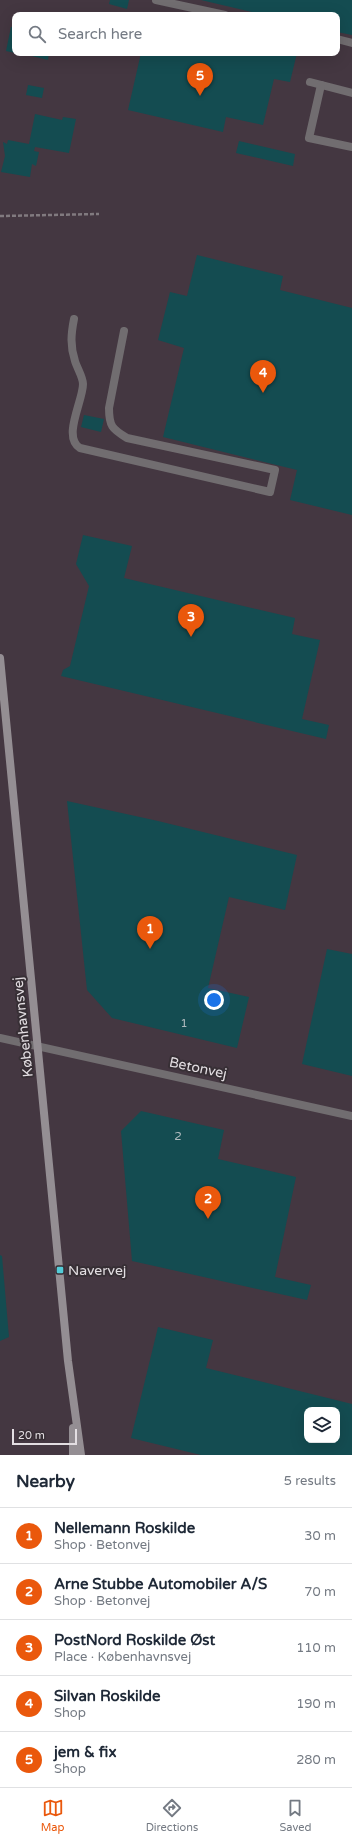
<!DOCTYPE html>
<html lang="en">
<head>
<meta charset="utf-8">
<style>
	body { margin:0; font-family:"Varela Round",sans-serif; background:#f2f2f3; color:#1f2937 }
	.controls { position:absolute; right:12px; bottom:12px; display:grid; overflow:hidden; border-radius:8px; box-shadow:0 4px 16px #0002 }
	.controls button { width:36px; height:36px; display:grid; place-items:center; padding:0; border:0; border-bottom:1px solid #e0e1e3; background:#fff; color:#1f2937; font:20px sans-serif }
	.scale { position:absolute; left:12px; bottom:10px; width:65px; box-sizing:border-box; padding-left:4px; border:2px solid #e3dee2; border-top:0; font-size:11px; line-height:14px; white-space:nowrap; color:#e3dee2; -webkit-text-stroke:3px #372f35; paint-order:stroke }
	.you { position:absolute; left:214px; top:1000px; width:14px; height:14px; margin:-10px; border:3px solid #fff; border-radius:50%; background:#1a73e8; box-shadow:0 0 0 6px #1a73e833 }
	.badge { display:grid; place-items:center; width:26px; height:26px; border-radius:50%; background:#ea580c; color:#fff; font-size:13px; font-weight:700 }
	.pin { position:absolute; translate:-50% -33px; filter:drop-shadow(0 1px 2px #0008) }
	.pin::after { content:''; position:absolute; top:21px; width:14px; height:12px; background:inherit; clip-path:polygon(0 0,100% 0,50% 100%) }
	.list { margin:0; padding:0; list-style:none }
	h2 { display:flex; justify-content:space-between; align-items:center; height:52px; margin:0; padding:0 16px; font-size:17px }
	h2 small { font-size:13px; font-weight:400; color:#747a83 }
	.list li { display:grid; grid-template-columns:26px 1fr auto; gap:12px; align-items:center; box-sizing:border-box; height:56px; padding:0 16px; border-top:1px solid #e0e1e3 }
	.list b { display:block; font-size:15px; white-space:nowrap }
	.list p { margin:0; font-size:13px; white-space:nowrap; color:#747a83 }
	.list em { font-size:13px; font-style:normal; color:#747a83 }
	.icon { flex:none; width:22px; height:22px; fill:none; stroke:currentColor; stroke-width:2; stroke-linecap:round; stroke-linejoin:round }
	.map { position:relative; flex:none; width:352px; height:1455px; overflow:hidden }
	.search { position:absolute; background:#fff; box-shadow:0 4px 16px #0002; left:12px; right:12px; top:12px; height:44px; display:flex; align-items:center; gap:10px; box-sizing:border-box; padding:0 14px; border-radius:8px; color:#747a83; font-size:15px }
	.sheet { height:332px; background:#fff }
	nav { display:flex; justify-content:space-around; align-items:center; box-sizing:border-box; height:56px; border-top:1px solid #e0e1e3; background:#fff; font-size:11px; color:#747a83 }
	nav a { display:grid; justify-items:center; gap:2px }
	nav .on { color:#ea580c }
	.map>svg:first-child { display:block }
</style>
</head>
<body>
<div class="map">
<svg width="352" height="1455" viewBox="0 0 352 1455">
	<rect width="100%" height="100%" fill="#372f35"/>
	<path fill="#443741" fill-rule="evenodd" d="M0,0H352V1455H0ZM15,15H337V53H15ZM307,1410H337V1440H307Z"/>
	<g fill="#144c51" fill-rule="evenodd">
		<path d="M110,0H129L127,9L109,4Z"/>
		<path d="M201,0H352V35L337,32V15H264Z"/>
		<path d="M11,27H15V53L6,51Z"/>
		<path d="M20,53H49L48,60Z"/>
		<path d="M141,53H297L290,82L274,79L263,125L226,117L223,132L128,110Z"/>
		<path d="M28,85L44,88L42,98L26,95Z"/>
		<path d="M35,114L62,120L63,117L76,119L69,153L35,147L34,151L39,152L36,166L32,164L30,177L1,172L5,156L3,142L7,144L8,140L29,144Z"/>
		<path d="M239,141L295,154L293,166L236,153Z"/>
		<path d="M197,255L283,276L280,290L352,308V515L290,500L297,470L163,437L184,348L158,340L170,292L187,296Z"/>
		<path d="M84,415L104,419L101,432L81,427Z"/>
		<path d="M83,535L132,546L124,578L295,618L292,634L320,640L302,719L329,725L326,739L61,676L63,670L70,666L89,586L76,564Z"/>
		<path d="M67,801L158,821L297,855L285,910L229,897L208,988L249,997L237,1048L112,1018L87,990Z"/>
		<path d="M327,949L352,954V1076L302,1064Z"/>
		<path d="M141,1111L224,1130L218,1159L296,1177L275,1277L311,1285L307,1300L132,1261L121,1131Z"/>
		<path d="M0,1255L2,1256L9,1337L0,1341Z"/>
		<path d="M158,1327L213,1340L206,1368L352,1404V1455H201L131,1438ZM307,1410H337V1440H307Z"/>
	</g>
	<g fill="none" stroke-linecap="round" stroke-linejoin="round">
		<path stroke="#817a7f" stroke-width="2.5" stroke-dasharray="4 2" stroke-linecap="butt" d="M0,216L99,214"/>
		<g stroke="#716d70" stroke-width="8">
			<path d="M156,0L225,15"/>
			<path d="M337,39L352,43"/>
			<path d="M310,82L352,93"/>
			<path d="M321,85L309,138L352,147"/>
			<path d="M74,319C71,334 70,346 75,361C77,368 83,377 83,384C83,401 62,437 80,448L270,492L275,470L127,438C112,429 109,426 109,408L124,331"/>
		</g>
		<path stroke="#716d70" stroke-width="8" d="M0,1038L352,1116"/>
		<g stroke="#948e93" stroke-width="8">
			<path d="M0,658L68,1361L81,1455"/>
			<path d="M73,1428V1455"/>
		</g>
	</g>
	<rect fill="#52cbd7" stroke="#372f35" stroke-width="1.5" x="56" y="1266" width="8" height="8" rx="2"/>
	<g text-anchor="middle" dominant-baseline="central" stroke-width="4" stroke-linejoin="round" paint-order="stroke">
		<g font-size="12" fill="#afbabe">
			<text x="184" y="1023">1</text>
			<text x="178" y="1136">2</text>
		</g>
		<g font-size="14" fill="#e3dee2" stroke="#372f35">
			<text transform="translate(23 1027) rotate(-96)">Københavnsvej</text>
			<text transform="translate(198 1068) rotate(12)">Betonvej</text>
		</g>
		<g font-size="14" fill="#e3dee2" stroke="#372f35" text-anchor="start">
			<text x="68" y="1270">Navervej</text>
		</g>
	</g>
</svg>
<div class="controls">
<button><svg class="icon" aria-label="layers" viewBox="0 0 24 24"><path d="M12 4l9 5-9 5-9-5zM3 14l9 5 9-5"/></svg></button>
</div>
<div class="scale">20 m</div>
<div class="you"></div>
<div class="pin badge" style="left:150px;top:949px">1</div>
<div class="pin badge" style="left:208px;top:1219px">2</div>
<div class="pin badge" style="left:191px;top:637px">3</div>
<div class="pin badge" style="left:263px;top:393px">4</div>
<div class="pin badge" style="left:200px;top:96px">5</div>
<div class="search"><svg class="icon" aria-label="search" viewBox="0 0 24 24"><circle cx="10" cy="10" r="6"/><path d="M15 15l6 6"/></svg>Search here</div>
</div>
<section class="sheet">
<h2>Nearby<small>5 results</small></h2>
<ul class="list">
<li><span class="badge">1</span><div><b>Nellemann Roskilde</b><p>Shop · Betonvej</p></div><em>30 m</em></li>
<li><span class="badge">2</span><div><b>Arne Stubbe Automobiler A/S</b><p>Shop · Betonvej</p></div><em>70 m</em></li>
<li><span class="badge">3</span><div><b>PostNord Roskilde Øst</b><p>Place · Københavnsvej</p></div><em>110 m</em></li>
<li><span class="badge">4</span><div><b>Silvan Roskilde</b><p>Shop</p></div><em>190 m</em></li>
<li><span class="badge">5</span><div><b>jem &amp; fix</b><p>Shop</p></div><em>280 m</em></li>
</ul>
</section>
<nav>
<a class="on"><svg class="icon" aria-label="map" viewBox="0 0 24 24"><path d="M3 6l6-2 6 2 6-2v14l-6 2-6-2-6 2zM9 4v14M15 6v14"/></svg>Map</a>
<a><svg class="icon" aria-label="directions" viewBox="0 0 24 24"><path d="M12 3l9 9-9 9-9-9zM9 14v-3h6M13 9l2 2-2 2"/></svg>Directions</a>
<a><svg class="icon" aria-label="saved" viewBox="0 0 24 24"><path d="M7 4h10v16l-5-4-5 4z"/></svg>Saved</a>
</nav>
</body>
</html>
